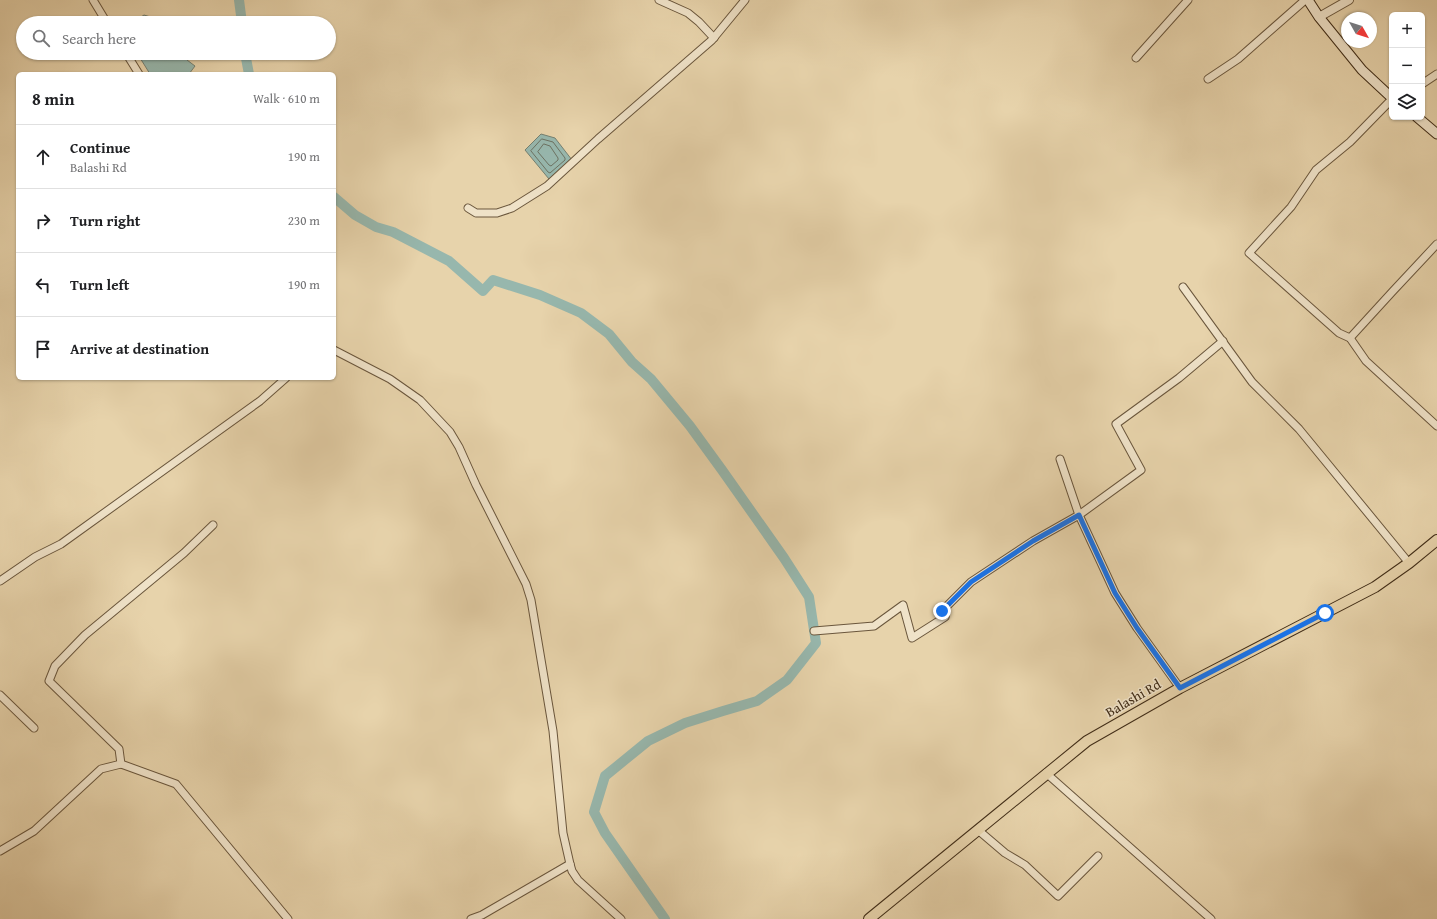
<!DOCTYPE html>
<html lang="en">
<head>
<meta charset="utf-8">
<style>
	body { margin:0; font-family:"Gentium Book Plus",serif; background:#f2f2f2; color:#202124 }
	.controls { position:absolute; right:12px; top:12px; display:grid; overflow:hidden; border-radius:6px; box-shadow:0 1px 3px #0004 }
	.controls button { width:36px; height:36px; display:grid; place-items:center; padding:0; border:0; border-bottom:1px solid #e0e0e0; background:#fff; color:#202124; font:20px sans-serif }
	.compass { position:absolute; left:1341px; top:12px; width:36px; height:36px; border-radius:50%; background:#fff; box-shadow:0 1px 3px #0004; rotate:129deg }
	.stop { position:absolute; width:12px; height:12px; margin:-9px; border:3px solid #1a73e8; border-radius:50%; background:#fff }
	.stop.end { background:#1a73e8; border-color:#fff; box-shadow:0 1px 4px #0008 }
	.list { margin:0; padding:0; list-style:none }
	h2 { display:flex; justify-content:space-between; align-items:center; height:52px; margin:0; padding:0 16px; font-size:17px }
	h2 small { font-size:13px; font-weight:400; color:#757577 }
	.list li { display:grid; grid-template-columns:26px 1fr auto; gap:12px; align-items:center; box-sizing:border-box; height:64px; padding:0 16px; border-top:1px solid #e0e0e0 }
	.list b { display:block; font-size:15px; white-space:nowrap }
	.list p { margin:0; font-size:13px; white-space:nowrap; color:#757577 }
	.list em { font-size:13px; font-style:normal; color:#757577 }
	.icon { flex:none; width:22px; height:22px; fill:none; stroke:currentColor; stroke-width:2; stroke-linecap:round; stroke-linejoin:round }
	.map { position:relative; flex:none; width:1437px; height:919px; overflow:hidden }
	.search { position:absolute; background:#fff; box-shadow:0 1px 3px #0004; left:16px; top:16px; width:320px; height:44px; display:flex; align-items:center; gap:10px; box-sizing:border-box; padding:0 14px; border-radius:22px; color:#757577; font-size:15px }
	.panel { position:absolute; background:#fff; box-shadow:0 1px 3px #0004; left:16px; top:72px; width:320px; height:308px; border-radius:6px }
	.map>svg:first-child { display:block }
</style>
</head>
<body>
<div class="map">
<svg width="1437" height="919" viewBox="0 0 1437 919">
	<rect width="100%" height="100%" fill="#e7d3ab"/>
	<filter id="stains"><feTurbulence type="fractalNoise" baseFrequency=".005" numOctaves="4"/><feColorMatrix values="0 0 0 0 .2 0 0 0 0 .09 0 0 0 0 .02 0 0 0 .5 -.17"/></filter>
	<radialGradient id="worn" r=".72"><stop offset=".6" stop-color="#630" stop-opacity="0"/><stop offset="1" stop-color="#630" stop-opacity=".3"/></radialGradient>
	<g fill="#97b7ad" stroke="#758071">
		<path d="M144,15L167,22L168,23H132Z"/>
		<path d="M137,53H183L187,60L195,66L189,74H150Z"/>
		<path d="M541,134L555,138L572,160L549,179L525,150Z"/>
	</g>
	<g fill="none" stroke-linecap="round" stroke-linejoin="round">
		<g stroke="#6c7262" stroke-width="1">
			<path d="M542,139L553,142L565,158V160L550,173L548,172L531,151Z"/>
			<path d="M544,144L550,146L558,158V160L551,166L549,165L538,152Z"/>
		</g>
		<g stroke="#97b7ad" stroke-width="10">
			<path d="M239,0L242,23"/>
			<path d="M245,53L249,74"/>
			<path d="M334,197L355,215L376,227L393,232L449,261L483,291L493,280L540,295L581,313L609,334L632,362L651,379L690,426L722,470L784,558L809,597L816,643L787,680L757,701L723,711L685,723L648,741L605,776L594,812L605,833L665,919"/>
		</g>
		<defs>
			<g id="minor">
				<path d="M93,0L107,23"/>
				<path d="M659,0L688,13L699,22L714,38"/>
				<path d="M126,53L139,74"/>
				<path d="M1136,58L1188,0"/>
				<path d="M1208,79L1238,59L1305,0"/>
				<path d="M1422,84L1437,74"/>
				<path d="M1392,99L1350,142L1316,170L1291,207L1249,253L1339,333L1350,338L1366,361L1437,426"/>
				<path d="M468,208L476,213H497L512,208L547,186L598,139L712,40L745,0"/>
				<path d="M1183,287L1252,382L1299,429L1409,563"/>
				<path d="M1350,338L1393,291L1437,244"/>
				<path d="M334,350L390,379L420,400L450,432L459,447L476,485L526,584L531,600L553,731L563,833L570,864L572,871L578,880L621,919"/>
				<path d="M1060,459L1079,515L1115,593L1137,628L1180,688"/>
				<path d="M213,525L184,553L85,635L55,666L49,681L119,749L121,764L176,784L288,919"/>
				<path d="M0,581L35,557L61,544L260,401L286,378"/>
				<path d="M814,631L874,626L903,605L912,638L945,617L942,611L971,582L1033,541L1079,515L1141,470L1116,424L1179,378L1223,341"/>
				<path d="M0,695L34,728"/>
				<path d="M1046,773L1211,919"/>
				<path d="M978,830L1005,853L1025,865L1058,896L1098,856"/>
				<path d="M0,851L34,831L101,769L121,764"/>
				<path d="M471,919L482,915L570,864"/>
			</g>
			<path id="tertiary" d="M1319,17L1349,0"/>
			<g id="secondary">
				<path d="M1308,0L1319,17L1362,70L1392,98"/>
				<path d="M1417,117L1437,134"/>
			</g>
			<path id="primary" d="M869,919L1087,741L1180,688L1375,587L1409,563L1437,540"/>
		</defs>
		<use href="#minor" stroke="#6a563c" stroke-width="9"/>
		<use href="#tertiary" stroke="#6a563c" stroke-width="10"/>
		<use href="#secondary" stroke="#412d17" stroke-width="11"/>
		<use href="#primary" stroke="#412d17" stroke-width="12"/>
		<use href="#minor" stroke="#efe2c8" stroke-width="7"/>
		<use href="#tertiary" stroke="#efe2c8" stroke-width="8"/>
		<use href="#secondary" stroke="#efe2c8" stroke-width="9"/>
		<use href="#primary" stroke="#e7d3ab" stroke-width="10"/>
	</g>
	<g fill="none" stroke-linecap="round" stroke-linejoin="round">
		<path stroke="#1a73e8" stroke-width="5" d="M942,611L971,582L1033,541L1079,515L1115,593L1137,628L1180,688L1325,613"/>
	</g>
	<g text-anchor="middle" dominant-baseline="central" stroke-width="3" stroke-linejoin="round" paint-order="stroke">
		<g font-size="14" fill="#412d17" stroke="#efe2c8">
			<text transform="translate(1133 698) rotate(-30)">Balashi Rd</text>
		</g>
	</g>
	<rect width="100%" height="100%" filter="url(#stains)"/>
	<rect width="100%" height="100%" fill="url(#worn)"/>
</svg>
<div class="controls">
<button>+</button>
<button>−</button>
<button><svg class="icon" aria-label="layers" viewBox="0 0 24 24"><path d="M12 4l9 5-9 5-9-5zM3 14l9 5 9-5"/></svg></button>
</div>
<svg class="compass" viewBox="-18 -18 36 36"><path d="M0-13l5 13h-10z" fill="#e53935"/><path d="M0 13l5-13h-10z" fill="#757577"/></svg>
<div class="stop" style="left:1325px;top:613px"></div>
<div class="stop end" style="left:942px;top:611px"></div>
<div class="search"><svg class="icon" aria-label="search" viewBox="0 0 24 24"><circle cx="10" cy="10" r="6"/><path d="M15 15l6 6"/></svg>Search here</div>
<section class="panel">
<h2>8 min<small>Walk · 610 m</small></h2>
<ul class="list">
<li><svg class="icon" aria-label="ahead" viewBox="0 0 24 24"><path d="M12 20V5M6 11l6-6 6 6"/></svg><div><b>Continue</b><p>Balashi Rd</p></div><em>190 m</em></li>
<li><svg class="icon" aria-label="right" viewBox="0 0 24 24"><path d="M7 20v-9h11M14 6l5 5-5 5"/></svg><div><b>Turn right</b></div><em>230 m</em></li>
<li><svg class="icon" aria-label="left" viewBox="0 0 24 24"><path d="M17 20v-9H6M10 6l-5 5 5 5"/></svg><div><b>Turn left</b></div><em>190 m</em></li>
<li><svg class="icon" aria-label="arrive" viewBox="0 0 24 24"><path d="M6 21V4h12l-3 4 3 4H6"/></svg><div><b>Arrive at destination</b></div></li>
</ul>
</section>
</div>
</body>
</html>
